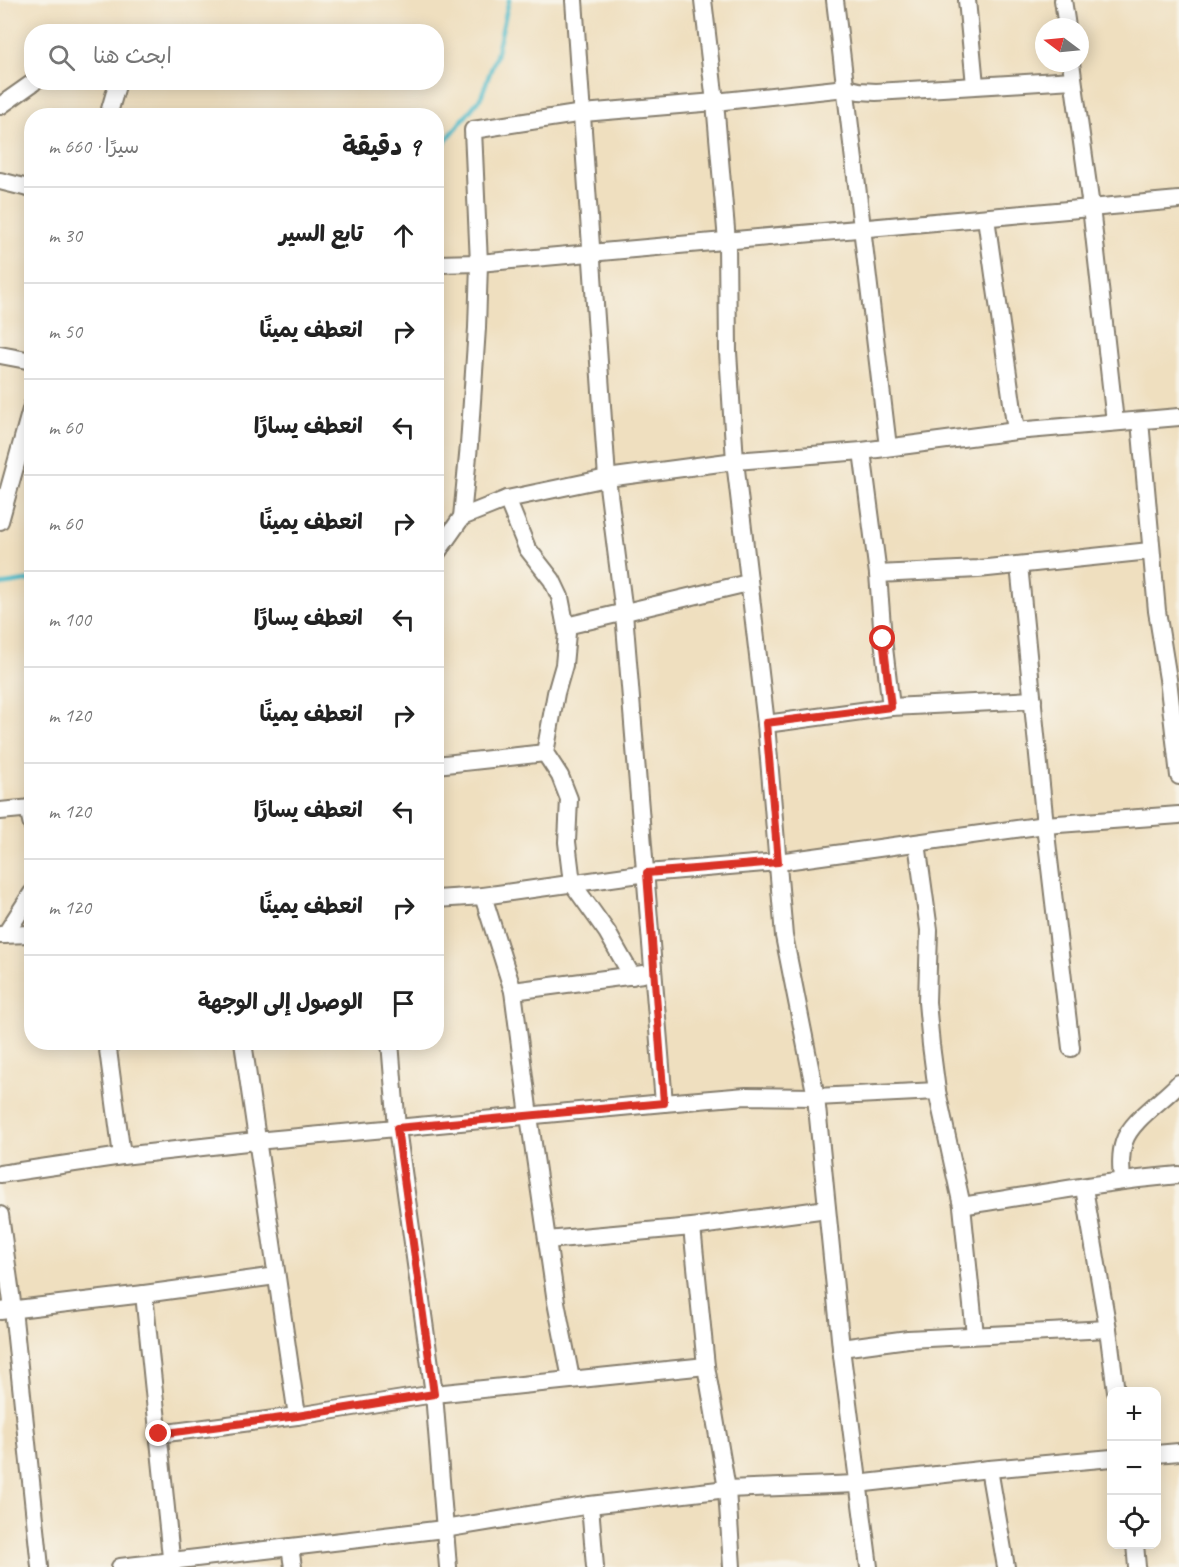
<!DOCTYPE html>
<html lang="ar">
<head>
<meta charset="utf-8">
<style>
	body { margin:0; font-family:Caveat,"Playpen Sans Arabic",sans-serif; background:#f2f2f2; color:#222; direction:rtl }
	.controls { position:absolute; right:18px; bottom:18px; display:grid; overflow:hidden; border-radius:12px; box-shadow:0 3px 15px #0003 }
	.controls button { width:54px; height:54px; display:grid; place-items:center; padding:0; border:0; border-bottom:2px solid #e0e0e0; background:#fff; color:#222; font:30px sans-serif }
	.compass { position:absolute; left:1035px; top:18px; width:54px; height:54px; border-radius:50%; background:#fff; box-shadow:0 3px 15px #0003; rotate:286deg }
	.stop { position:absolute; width:18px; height:18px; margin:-14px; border:4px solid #d93025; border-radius:50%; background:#fff }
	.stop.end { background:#d93025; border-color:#fff; box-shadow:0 2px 6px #0008 }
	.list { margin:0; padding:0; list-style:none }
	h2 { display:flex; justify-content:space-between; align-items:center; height:78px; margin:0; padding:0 24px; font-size:26px }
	h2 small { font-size:20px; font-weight:400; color:#767676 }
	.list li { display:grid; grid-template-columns:39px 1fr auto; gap:18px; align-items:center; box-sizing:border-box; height:96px; padding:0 24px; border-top:2px solid #e0e0e0 }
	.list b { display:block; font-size:22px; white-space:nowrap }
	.list em { font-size:20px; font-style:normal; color:#767676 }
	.icon { flex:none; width:33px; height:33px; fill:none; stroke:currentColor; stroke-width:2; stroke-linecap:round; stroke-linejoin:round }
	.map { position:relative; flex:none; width:1179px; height:1567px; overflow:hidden; direction:ltr }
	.search { position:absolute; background:#fff; box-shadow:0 3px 15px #0003; left:24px; top:24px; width:420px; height:66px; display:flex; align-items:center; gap:15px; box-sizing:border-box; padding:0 21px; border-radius:24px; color:#767676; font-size:22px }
	.panel { position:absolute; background:#fff; box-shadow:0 3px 15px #0003; left:24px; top:108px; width:420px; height:942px; border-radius:24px; direction:rtl }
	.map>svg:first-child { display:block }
</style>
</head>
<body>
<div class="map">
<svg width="1179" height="1567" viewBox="0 0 1179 1567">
	<rect width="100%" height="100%" fill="#f7f3e8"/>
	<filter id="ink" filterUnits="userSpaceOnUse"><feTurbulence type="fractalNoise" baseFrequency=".0167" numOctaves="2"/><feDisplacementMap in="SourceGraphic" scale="12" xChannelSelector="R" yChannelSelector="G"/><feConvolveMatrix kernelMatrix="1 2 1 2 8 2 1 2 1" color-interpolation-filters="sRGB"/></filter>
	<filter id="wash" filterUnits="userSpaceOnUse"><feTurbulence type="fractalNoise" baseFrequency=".008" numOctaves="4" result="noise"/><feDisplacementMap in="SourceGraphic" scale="24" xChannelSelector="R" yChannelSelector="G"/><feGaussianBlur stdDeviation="1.35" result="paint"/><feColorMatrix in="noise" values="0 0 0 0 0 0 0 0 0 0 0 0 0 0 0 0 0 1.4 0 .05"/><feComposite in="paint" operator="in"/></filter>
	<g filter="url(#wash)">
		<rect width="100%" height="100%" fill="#efdfbf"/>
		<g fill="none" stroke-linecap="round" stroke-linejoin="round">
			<g stroke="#50bcca" stroke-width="4.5">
				<path d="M436,153L481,97L496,56L509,0"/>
				<path d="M0,585L32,580"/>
			</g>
		</g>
	</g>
	<g filter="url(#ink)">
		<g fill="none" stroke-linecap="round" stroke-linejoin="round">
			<defs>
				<g id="street">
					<path d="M574,0L607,478L624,613L664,1103"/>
					<path d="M703,0L715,102L727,241L728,352L735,461L766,724L784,936L816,1097L841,1348L869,1567"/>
					<path d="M835,0L888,447"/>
					<path d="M967,0L975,85"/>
					<path d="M1063,0L1067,27"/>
					<path d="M1071,63L1091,207L1115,422"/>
					<path d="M0,106L34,82"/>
					<path d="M108,116L118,82"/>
					<path d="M0,181L32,189"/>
					<path d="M986,218L1016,431"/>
					<path d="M436,264L479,263L1179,200"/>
					<path d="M0,355L32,361"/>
					<path d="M1140,421L1157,611L1168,679L1179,776"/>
					<path d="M862,451L878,574L883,639L891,707"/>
					<path d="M507,499L527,548L552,580L560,597L567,633L564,665L556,693L545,753L560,776L569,799L567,842L572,883L607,932L632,976"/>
					<path d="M462,517L507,499L607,478L735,461L862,451L1016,431L1179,417"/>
					<path d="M0,521L32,406"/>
					<path d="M436,554L462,517L469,445L477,328L479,263L473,130L583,113L715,102L846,88L859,91L876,92L1073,80"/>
					<path d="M1019,565L1045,825L1071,1048"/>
					<path d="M878,574L978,569L1150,551"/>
					<path d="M566,626L748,583"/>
					<path d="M766,724L891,707L1033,700"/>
					<path d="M436,765L545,753"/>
					<path d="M28,808L32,825"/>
					<path d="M0,811L32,808"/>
					<path d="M917,843L929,930L927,1002L931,1045L937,1091L962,1206L975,1335"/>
					<path d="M483,896L513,991L529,1116L556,1302L571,1379"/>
					<path d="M436,899L483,896L647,873L778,862L1045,825L1179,815"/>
					<path d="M0,935L32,934"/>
					<path d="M5,935L32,893"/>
					<path d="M513,991L643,974"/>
					<path d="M107,1042L122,1156"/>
					<path d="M243,1042L297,1416"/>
					<path d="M390,1042L397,1128L434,1394L448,1567"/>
					<path d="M0,1174L122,1156L256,1141L664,1103L746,1096L816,1097L937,1091"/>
					<path d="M1122,1180C1121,1167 1120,1154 1124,1142C1131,1120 1164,1100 1179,1083"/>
					<path d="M1084,1188L1108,1329L1116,1392"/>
					<path d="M962,1206C1034,1195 1106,1181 1179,1175"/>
					<path d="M0,1215L13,1309L40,1567"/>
					<path d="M692,1227L706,1366L727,1489L732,1567"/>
					<path d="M547,1240L692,1227L827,1209"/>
					<path d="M144,1294L172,1567"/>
					<path d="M0,1311L144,1294L276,1276"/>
					<path d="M841,1348L908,1339L1108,1329"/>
					<path d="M159,1434L297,1416L434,1394L706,1366"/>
					<path d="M1156,1454L1179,1452"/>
					<path d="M989,1469L1006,1567"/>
					<path d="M590,1505L595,1567"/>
					<path d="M1135,1544L1137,1567"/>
					<path d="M290,1547L293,1567"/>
					<path d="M120,1567L444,1529L590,1505L727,1489L857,1484L989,1469L1112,1458"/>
				</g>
			</defs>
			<use href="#street" stroke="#867e6e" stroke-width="20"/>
			<use href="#street" stroke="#fff" stroke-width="16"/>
		</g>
	</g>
	<g fill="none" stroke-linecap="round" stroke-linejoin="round" filter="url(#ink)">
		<path stroke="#d93025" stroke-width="8" d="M159,1434L297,1416L434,1394L397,1128L664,1103L647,873L778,862L766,723L891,707L883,639"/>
	</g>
</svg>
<div class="controls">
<button>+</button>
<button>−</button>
<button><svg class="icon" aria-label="locate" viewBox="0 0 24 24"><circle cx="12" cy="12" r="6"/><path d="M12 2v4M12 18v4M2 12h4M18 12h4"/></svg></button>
</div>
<svg class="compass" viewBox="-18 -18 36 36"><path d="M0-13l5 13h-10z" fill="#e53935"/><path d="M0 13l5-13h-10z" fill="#767676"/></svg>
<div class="stop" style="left:883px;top:639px"></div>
<div class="stop end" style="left:159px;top:1434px"></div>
<div class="search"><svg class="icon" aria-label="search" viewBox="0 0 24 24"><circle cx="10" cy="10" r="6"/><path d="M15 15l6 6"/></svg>ابحث هنا</div>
<section class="panel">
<h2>9 دقيقة<small>سيرًا · 660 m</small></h2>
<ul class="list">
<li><svg class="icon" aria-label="ahead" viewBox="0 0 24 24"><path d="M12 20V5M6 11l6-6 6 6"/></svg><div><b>تابع السير</b></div><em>30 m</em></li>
<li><svg class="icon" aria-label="right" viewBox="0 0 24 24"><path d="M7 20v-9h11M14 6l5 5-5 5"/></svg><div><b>انعطف يمينًا</b></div><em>50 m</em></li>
<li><svg class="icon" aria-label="left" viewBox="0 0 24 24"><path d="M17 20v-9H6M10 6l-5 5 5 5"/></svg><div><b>انعطف يسارًا</b></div><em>60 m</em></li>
<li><svg class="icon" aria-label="right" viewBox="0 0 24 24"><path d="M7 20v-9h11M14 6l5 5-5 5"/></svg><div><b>انعطف يمينًا</b></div><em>60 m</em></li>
<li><svg class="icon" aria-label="left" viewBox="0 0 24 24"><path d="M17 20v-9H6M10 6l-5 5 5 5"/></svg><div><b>انعطف يسارًا</b></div><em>100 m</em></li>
<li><svg class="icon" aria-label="right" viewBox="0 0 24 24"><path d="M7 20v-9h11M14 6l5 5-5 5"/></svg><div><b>انعطف يمينًا</b></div><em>120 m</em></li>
<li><svg class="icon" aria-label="left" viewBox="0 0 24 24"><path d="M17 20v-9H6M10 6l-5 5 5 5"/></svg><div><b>انعطف يسارًا</b></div><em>120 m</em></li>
<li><svg class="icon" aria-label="right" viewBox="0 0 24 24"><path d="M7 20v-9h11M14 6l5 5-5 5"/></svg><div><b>انعطف يمينًا</b></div><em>120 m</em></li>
<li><svg class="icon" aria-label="arrive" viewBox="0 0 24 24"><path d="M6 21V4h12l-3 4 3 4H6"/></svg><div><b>الوصول إلى الوجهة</b></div></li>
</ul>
</section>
</div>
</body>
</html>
